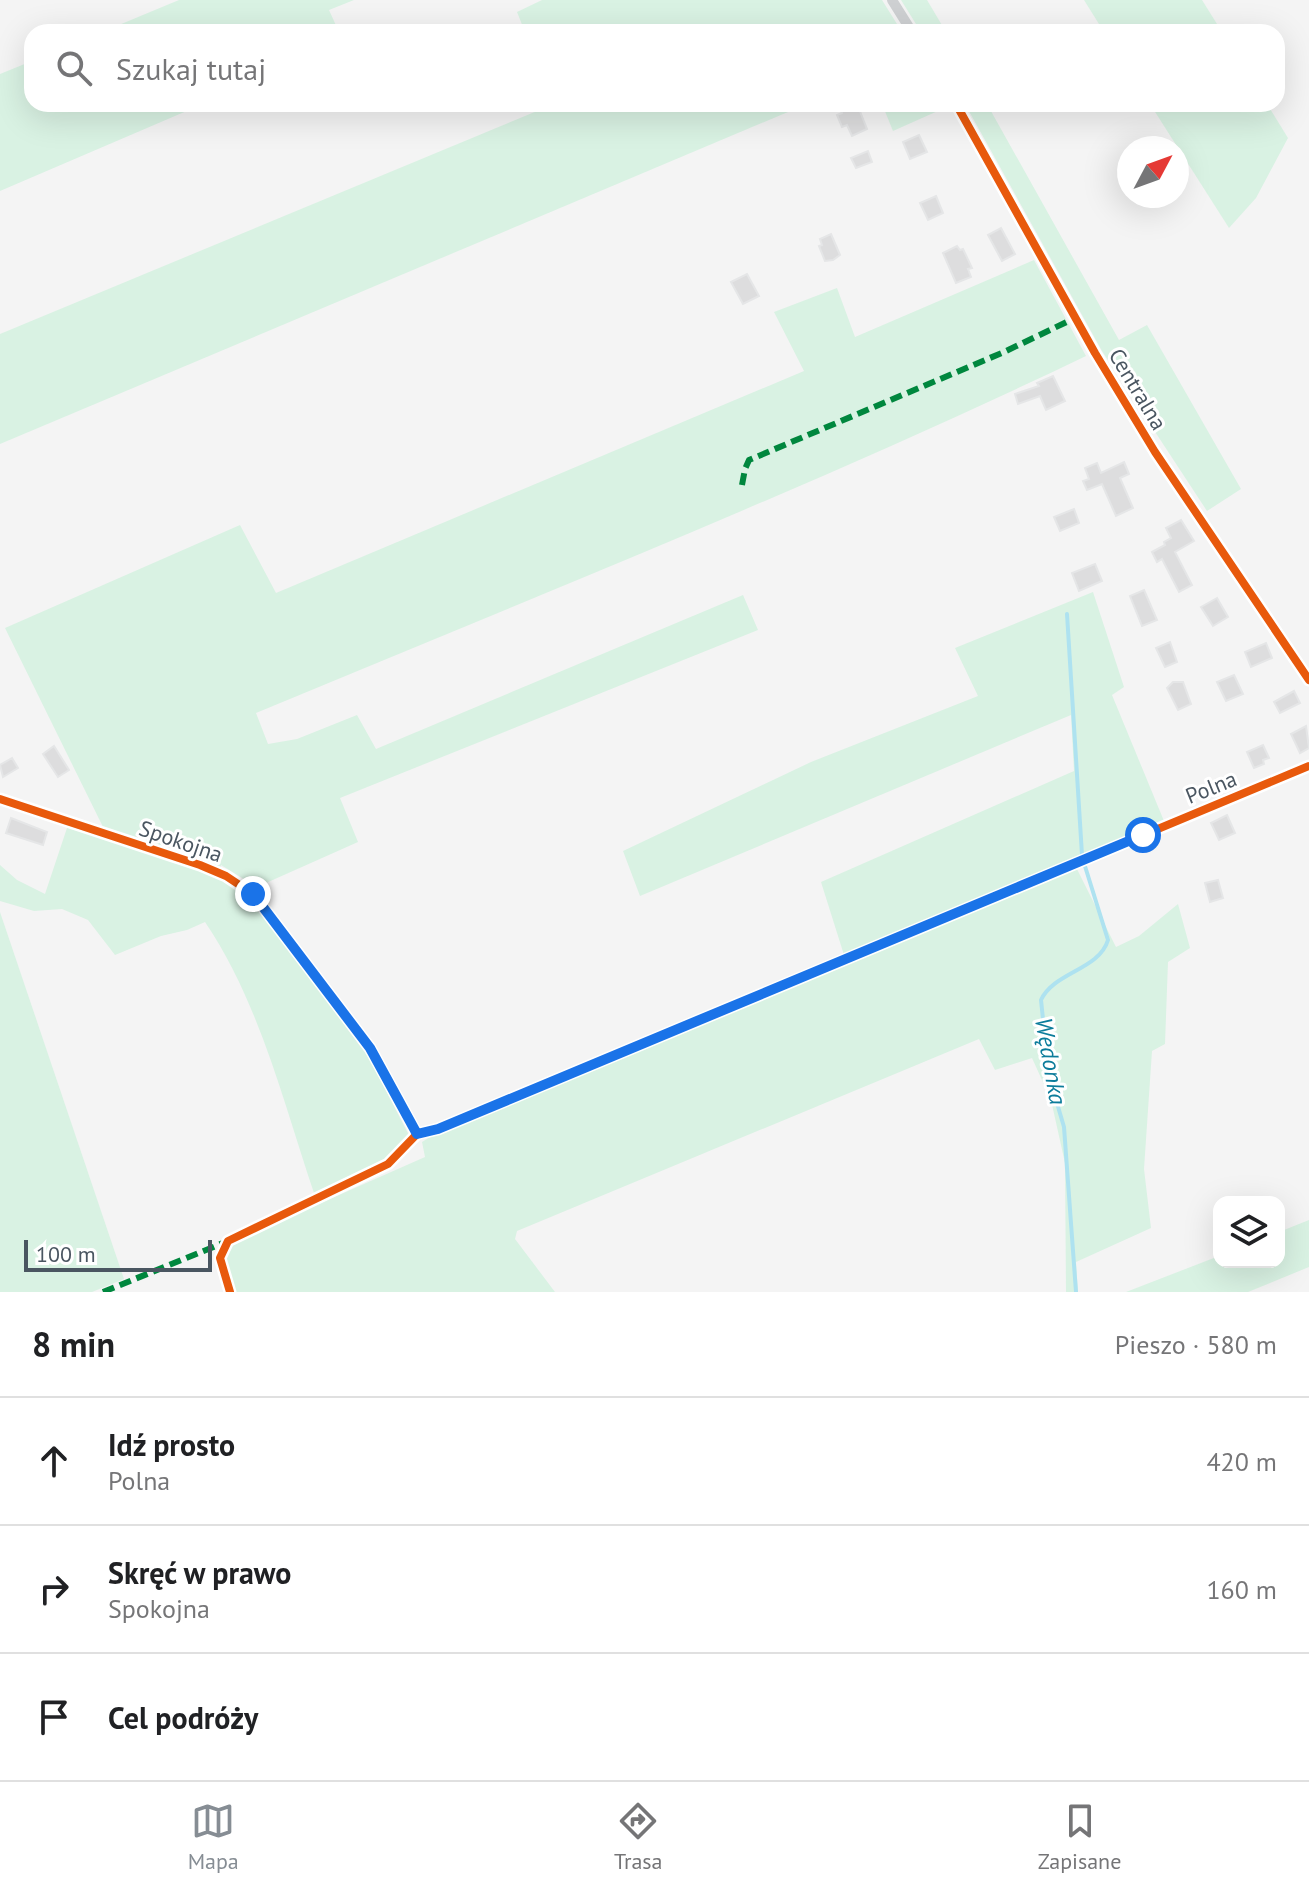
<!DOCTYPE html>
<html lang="pl">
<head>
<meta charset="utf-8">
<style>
	body { margin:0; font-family:"PT Sans",sans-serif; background:#f6f6f6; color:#202124 }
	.controls { position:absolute; right:24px; bottom:24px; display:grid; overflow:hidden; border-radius:16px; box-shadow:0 8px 32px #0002 }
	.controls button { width:72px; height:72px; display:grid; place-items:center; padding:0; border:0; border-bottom:2px solid #e0e0e0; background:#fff; color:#202124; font:40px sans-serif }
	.compass { position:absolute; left:1117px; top:136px; width:72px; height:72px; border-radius:50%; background:#fff; box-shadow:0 8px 32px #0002; rotate:49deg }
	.scale { position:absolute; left:24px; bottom:20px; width:188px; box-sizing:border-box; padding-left:8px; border:4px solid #4a5661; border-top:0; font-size:22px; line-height:28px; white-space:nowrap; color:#4a5661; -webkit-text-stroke:6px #fff; paint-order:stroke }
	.stop { position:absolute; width:24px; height:24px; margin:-18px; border:6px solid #1a73e8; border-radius:50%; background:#fff }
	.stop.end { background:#1a73e8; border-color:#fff; box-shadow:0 2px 8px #0008 }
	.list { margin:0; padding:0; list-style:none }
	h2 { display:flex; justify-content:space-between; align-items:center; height:104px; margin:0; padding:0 32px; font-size:34px }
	h2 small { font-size:26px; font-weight:400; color:#757577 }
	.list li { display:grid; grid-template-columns:52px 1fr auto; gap:24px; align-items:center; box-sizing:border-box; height:128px; padding:0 32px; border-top:2px solid #e0e0e0 }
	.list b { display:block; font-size:30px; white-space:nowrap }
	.list p { margin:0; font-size:26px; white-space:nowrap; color:#757577 }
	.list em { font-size:26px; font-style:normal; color:#757577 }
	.icon { flex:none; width:44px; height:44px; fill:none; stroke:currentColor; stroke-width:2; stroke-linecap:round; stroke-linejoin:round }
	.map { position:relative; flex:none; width:1309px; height:1292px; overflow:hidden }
	.search { position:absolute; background:#fff; box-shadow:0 8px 32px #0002; left:24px; right:24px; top:24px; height:88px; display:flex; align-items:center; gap:20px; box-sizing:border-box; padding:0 28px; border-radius:24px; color:#757577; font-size:30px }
	.sheet { height:488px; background:#fff }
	nav { display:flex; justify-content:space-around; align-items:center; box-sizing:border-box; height:112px; border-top:2px solid #e0e0e0; background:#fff; font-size:22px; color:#757577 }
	nav a { display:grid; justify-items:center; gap:4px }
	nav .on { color:#868d94 }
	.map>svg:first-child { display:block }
</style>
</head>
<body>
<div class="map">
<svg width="1309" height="1292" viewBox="0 0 1309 1292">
	<rect width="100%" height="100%" fill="#f4f4f4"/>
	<g fill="#d9f2e3">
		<path d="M179,0H354L329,10L339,32H102Z"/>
		<path d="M542,0H882L902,32H525L517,12Z"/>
		<path d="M901,0H927L946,32H921Z"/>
		<path d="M1084,0H1202L1222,32H1104Z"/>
		<path d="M32,61V104H203L0,191V74Z"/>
		<path d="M554,104H807L0,444V334Z"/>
		<path d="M882,104H948L949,106L893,131Z"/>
		<path d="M965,104H987L1119,340L1147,325L1241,489L1207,511L1102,351Z"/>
		<path d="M1150,104H1267L1288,138L1256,198L1229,228Z"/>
		<path d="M1034,260L1086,356C815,486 534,597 256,713L268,744L297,739L357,715L376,749L743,595L758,630L340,798L358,842L257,887L221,865L219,874L250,897L369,1058L411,1139L394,1160L315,1196C284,1105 260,1003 205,922L187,930L161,936L115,955L88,920L62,909L34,911L0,901V865L17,880L45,894L71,816L104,829L5,628L240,525L276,593L804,371L774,312L837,288L855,337Z"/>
		<path d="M1093,592L1124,687L1112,695L1164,821L844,955L821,882L1074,771L1071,715L640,896L623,851L811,762L978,696L955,648Z"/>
		<path d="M1076,867L1116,947L1139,936L1178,904L1190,948L1168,962L1165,1044L1152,1051L1144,1169L1151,1228L1076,1262L1078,1292H1066L1065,1163L1051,1100L1032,1058L995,1070L979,1039L517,1231L515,1239L555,1292H232L221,1260L226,1245L425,1157L422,1142L435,1134Z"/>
		<path d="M0,912L124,1279L92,1292H0Z"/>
		<path d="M1309,1220V1267L1248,1292H1126L1219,1256V1262H1279V1232Z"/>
	</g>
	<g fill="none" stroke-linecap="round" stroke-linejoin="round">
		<g stroke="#aee2f0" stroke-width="4">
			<path d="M1067,614L1082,855"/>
			<path d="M1076,1292L1064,1127L1049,1076L1041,1000C1054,972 1099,970 1108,940L1084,863"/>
		</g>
	</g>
	<g fill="#ddddde" stroke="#e5e6e7" stroke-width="2">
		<path d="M849,104H857L867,129L852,136L847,125L842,127L837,115L842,113L840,108Z"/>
		<path d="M919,135L927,152L910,159L903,142Z"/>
		<path d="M868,151L872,162L856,168L851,158Z"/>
		<path d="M936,196L943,213L928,220L920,203Z"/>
		<path d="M1001,228L1015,254L1002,261L988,235Z"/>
		<path d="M831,234L840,255L833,260L825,261L819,246L822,245L820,239Z"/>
		<path d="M957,246L960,250L963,249L972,268L968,269L971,277L956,283L943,253Z"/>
		<path d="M747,274L759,296L743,304L731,282Z"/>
		<path d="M1053,376L1065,401L1046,410L1040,396L1018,404L1015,394L1039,386L1037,383Z"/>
		<path d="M1124,462L1129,474L1120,478L1133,508L1116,516L1102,484L1087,490L1083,481L1089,479L1085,468L1097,463L1101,473Z"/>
		<path d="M1074,509L1079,523L1060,531L1054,517Z"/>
		<path d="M1181,520L1194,541L1175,552L1192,585L1179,592L1162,559L1157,562L1152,552L1165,545L1164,542L1171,538L1166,528Z"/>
		<path d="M1095,564L1102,581L1079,591L1072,573Z"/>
		<path d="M1144,590L1157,620L1142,626L1130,596Z"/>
		<path d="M1217,598L1228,617L1213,626L1201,607Z"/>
		<path d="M1170,642L1177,662L1165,667L1156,648Z"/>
		<path d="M1266,643L1272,658L1251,667L1245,652Z"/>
		<path d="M1234,675L1243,694L1226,701L1217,682Z"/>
		<path d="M1173,682H1183L1191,704L1178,710L1167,688Z"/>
		<path d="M1294,691L1300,703L1280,713L1274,702Z"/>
		<path d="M1306,726L1309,748L1300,753L1291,734Z"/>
		<path d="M1263,745L1269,758L1263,760L1264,764L1254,768L1247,752Z"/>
		<path d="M54,746L69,770L58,777L43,754Z"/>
		<path d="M12,758L18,768L3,777L0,765Z"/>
		<path d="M1227,815L1235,833L1219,840L1211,823Z"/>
		<path d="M11,818L47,832L43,845L6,833Z"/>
		<path d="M1218,880L1223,898L1210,902L1205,883Z"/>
	</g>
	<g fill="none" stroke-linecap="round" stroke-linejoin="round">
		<g stroke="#ced0d2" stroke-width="10">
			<path d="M892,0L912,32"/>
			<path d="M956,104L1095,353L1155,452L1309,680"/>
			<path d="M0,799L200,865L226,876L253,894L370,1048L417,1134L438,1129L1309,766"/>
		</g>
		<g stroke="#00873e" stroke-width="6" stroke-dasharray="12 6" stroke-linecap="butt">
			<path d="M742,485L745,469L749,460L1004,352L1075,318"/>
			<path d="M103,1292L228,1241"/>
		</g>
		<defs>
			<g id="cycleway">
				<path d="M956,104L1095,353L1155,452L1309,680"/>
				<path d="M0,799L200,865L226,876L253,894L370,1048L417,1134"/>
				<path d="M230,1292L220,1258L228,1241L388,1164L417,1134L438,1129L1309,766"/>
			</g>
		</defs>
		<use href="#cycleway" stroke="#fff" stroke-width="13"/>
		<use href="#cycleway" stroke="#e8590c" stroke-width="8"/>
	</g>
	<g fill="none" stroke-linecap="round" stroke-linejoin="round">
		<path stroke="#1a73e8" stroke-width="10" d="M253,894L370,1048L417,1134L438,1129L1143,835"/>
	</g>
	<g text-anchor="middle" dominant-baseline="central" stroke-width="6" stroke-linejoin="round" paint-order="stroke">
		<g font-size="22" fill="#4a5661" stroke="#fff">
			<text transform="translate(1138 389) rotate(59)">Centralna</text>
			<text transform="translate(1211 787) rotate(-22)">Polna</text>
			<text transform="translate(181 841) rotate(19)">Spokojna</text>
		</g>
		<g font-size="24" font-style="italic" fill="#0c7c9b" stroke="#fff">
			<text transform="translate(1051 1061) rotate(80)">Wędonka</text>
		</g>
	</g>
</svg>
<div class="controls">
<button><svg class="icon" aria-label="layers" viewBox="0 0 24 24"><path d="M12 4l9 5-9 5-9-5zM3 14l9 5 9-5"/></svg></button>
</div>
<svg class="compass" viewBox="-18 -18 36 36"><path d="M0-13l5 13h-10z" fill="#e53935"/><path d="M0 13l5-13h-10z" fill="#757577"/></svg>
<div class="scale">100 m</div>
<div class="stop" style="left:1143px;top:835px"></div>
<div class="stop end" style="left:253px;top:894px"></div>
<div class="search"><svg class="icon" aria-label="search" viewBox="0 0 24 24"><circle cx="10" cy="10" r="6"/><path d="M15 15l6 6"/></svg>Szukaj tutaj</div>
</div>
<section class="sheet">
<h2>8 min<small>Pieszo · 580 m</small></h2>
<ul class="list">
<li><svg class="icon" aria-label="ahead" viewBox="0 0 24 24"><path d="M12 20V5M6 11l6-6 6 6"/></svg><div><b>Idź prosto</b><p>Polna</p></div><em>420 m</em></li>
<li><svg class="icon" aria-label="right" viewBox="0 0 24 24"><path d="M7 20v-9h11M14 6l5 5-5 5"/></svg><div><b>Skręć w prawo</b><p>Spokojna</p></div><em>160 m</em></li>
<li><svg class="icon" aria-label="arrive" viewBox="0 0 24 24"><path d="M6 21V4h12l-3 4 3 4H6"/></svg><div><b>Cel podróży</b></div></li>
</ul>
</section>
<nav>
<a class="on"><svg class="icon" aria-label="map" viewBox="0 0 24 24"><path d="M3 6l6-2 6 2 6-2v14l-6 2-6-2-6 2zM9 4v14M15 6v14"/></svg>Mapa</a>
<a><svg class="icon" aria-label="directions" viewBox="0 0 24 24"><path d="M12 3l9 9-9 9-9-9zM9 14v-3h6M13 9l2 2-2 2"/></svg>Trasa</a>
<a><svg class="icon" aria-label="saved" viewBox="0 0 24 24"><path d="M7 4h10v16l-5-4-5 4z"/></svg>Zapisane</a>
</nav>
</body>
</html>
